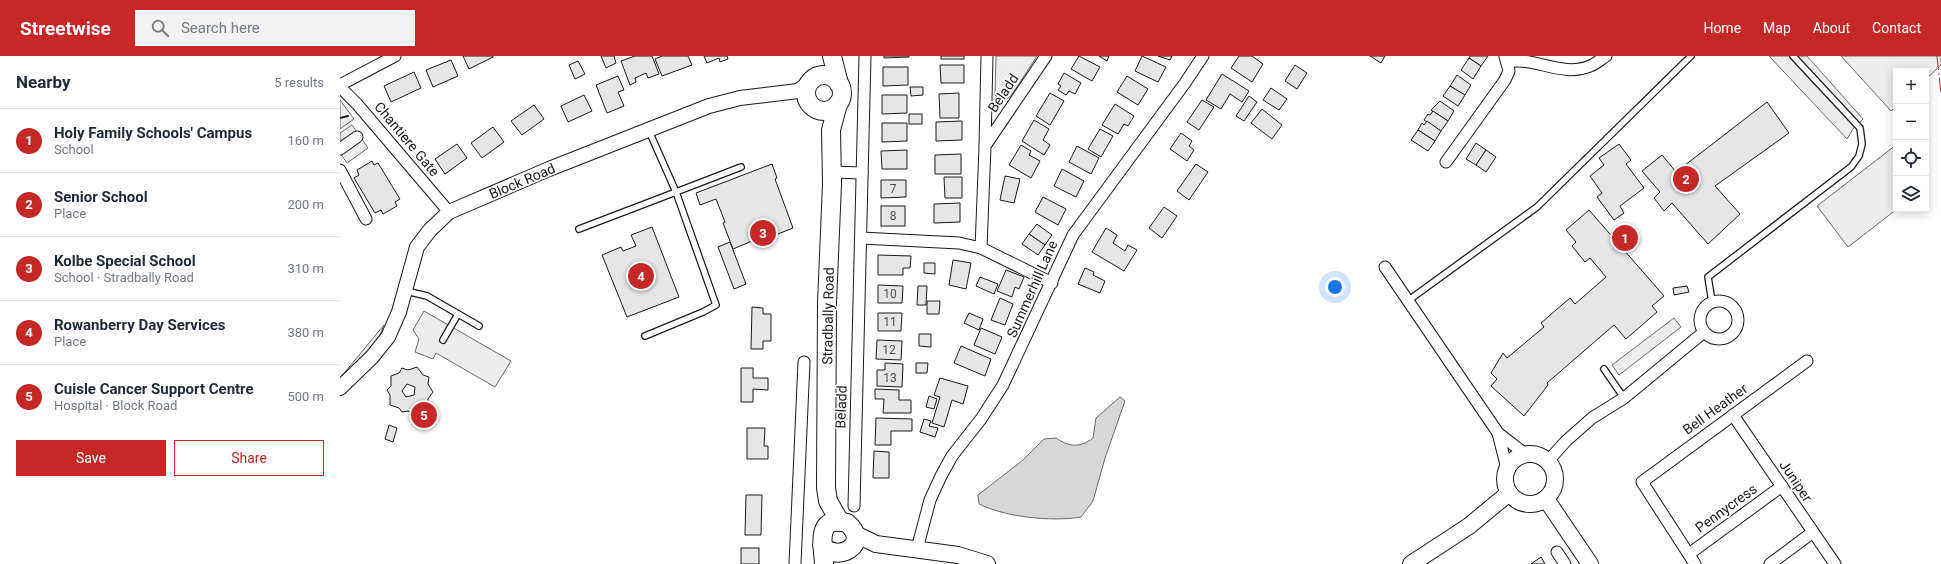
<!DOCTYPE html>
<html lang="en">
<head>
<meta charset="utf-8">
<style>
	body { margin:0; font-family:Roboto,sans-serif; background:#f2f2f3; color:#1f2937 }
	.controls { position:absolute; right:12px; top:12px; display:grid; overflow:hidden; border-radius:0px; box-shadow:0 2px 10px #0003 }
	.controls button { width:36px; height:36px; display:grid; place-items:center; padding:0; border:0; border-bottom:1px solid #e0e1e3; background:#fff; color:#1f2937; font:20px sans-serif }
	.you { position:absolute; left:995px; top:231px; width:14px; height:14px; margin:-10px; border:3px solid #fff; border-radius:50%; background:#1a73e8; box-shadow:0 0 0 6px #1a73e833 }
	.badge { display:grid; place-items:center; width:26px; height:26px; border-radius:50%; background:#c62828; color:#fff; font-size:13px; font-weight:700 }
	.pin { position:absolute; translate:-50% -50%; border:2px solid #fff; box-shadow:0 1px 4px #0006 }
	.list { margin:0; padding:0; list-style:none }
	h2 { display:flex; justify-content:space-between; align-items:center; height:52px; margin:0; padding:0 16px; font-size:17px }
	h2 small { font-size:13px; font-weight:400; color:#747a83 }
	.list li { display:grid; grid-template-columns:26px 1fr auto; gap:12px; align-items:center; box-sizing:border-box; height:64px; padding:0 16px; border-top:1px solid #e0e1e3 }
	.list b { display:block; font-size:15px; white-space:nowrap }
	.list p { margin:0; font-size:13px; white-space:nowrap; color:#747a83 }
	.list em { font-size:13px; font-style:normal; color:#747a83 }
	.actions { display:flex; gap:8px; padding:12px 16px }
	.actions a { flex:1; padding:9px 0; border:1px solid #c62828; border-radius:0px; text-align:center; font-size:14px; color:#c62828 }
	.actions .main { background:#c62828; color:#fff }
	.icon { flex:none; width:22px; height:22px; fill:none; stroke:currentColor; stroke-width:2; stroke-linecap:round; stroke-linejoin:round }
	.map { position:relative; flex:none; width:1601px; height:508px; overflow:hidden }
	header { display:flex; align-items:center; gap:24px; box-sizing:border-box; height:56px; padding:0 20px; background:#c62828; color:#fff }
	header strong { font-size:19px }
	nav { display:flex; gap:22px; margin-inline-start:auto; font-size:14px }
	.search { width:280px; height:36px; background:#f2f2f3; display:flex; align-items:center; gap:10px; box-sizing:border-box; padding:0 14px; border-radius:0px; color:#747a83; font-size:15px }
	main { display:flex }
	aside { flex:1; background:#fff }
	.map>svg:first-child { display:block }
</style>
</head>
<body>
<header>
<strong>Streetwise</strong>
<div class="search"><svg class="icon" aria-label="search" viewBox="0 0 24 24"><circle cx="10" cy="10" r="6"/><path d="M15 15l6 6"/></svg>Search here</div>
<nav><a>Home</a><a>Map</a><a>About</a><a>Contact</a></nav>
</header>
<main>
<aside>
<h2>Nearby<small>5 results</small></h2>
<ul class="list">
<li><span class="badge">1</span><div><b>Holy Family Schools' Campus</b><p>School</p></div><em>160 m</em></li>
<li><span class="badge">2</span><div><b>Senior School</b><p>Place</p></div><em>200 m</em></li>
<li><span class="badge">3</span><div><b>Kolbe Special School</b><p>School · Stradbally Road</p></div><em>310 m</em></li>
<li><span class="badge">4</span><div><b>Rowanberry Day Services</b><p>Place</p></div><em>380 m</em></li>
<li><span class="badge">5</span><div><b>Cuisle Cancer Support Centre</b><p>Hospital · Block Road</p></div><em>500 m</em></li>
</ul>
<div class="actions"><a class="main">Save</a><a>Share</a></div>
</aside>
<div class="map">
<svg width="1601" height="508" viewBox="0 0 1601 508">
	<rect width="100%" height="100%" fill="#fff"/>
	<g fill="#ededed" stroke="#6a6a6a">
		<path d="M656,0H697L671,40L665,44L659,43L655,39Z"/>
		<path d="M1429,0H1467L1523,63L1513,73L1507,83Z"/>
		<path d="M1501,0H1601V9L1586,23V15H1556V50L1551,55Z"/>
		<path d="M0,44L14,63L0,73Z"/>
		<path d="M12,69L28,92L7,107L0,97V77Z"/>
		<path d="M1556,89L1557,153L1508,191L1477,150Z"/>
		<path d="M84,255L171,305L155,331L96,297L93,303L75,296L79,283L73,274Z"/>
		<path d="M1334,262L1341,271L1279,319L1272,309Z"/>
		<path d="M44,269L37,286L25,301L0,322Z"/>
	</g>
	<path fill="#d7d7d7" stroke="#6a6a6a" d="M780,341L785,345L765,402L753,445L741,461C712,466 665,461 639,448L638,439L683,404L704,383L716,382C729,391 740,392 753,382L756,362Z"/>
	<g fill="#e6e6e6" stroke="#1a1a1a" fill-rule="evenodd">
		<path d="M123,0H153V1L129,13Z"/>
		<path d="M261,0H274L276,7L266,12Z"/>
		<path d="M295,0H312L319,18L308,22L306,17L295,22L296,26L290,29L281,5Z"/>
		<path d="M322,0H348L352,9L322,20L315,3Z"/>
		<path d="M364,0H387L388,3L380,6L379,2L367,7Z"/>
		<path d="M544,0H569V1L544,2Z"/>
		<rect x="601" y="0" width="23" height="3"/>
		<path d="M739,0L760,11L752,25L731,13Z"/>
		<path d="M759,0H769L767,5Z"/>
		<path d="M802,0L826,11L818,26L795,15Z"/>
		<path d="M818,0H832L830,4Z"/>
		<path d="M899,0H912L923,8L912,26L891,12Z"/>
		<path d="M1030,0H1045L1041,7Z"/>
		<path d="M1130,0H1148L1141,10L1129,2Z"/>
		<path d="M1129,2L1141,10L1133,23L1121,14Z"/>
		<path d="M111,4L118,20L93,31L86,14Z"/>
		<path d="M238,5L245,18L235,23L229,9Z"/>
		<path d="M600,9H624V27H601Z"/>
		<path d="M955,9L967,17L957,33L945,25Z"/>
		<path d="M543,11H568V29L543,30Z"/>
		<path d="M74,16L81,32L51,46L44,30Z"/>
		<path d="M724,17L741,27L735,38L729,35L726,39L718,34L721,30L718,28Z"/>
		<path d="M882,18L909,35L902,46L890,38L881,53L866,44Z"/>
		<path d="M1117,19L1131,29L1125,39L1110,30Z"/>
		<path d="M278,20L284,34L278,36L284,50L267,57L256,29Z"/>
		<path d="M787,20L808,33L798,49L777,36Z"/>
		<path d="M1110,30L1125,39L1118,50L1103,40Z"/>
		<path d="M570,31H583V39L571,40Z"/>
		<path d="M931,32L947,43L939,54L923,44Z"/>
		<path d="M619,37V62H600L599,38Z"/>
		<path d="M710,37L724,45L710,69L696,60Z"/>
		<path d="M244,39L252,55L228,66L221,50Z"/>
		<path d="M542,39H567V57L542,58Z"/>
		<path d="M909,40L917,46L904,65L896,60Z"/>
		<path d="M862,44L874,51L859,74L847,66Z"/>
		<path d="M1100,45L1114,55L1108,65L1091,54Z"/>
		<path d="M1427,46L1449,77L1375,130L1400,158L1368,188L1332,147L1324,155L1314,142L1320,136L1302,115L1322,99L1336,116Z"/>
		<path d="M775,48L794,60L788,70L784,68L778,78L762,69Z"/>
		<path d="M194,49L204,63L182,79L171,65Z"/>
		<path d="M922,53L942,69L932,83L911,67Z"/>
		<path d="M1093,55L1108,65L1101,75L1084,64L1088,58L1090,59Z"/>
		<rect x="569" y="58" width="13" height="10"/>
		<path d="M694,64L709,73L703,84L710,89L704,99L682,85Z"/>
		<path d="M622,65V84L596,85V66Z"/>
		<path d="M1087,65L1101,75L1095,85L1078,74L1082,67L1084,69Z"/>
		<path d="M542,67H567V85L542,86Z"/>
		<path d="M153,71L164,86L142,102L131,87Z"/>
		<path d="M760,73L773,80L761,101L748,93Z"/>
		<path d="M1078,74L1095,85L1088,95L1071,84Z"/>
		<path d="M841,77L852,85L849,90L854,94L847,105L830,93Z"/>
		<path d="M1136,87L1146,94L1136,109L1126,103Z"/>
		<path d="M117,88L127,102L105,118L95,103Z"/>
		<path d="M1279,88L1291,104L1286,108L1304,132L1280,150L1284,157L1274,164L1257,141L1262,137L1250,120L1264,109L1259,102Z"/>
		<path d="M681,89L691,95L689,99L700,105L691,122L669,109Z"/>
		<path d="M737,90L759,102L751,118L729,106Z"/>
		<path d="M567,94V113H542L541,95Z"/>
		<path d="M1146,94L1156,101L1146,116L1136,109Z"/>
		<path d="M621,98V118H595V99Z"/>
		<path d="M32,105L34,109L38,107L60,143L55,146L57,150L43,158L41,154L35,157L14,122L19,119L17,114Z"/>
		<path d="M432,108L437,122L435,123L453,172L433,180L429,168L408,176L412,185L393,193L383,167L385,166L376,143L360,149L356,137Z"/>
		<path d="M856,108L868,116L849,144L837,135Z"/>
		<path d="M722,113L744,125L736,141L714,130Z"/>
		<path d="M665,120L680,123L674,147L660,144Z"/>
		<path d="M604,121H622V142H605Z"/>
		<path d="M541,124H566V141L541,142Z"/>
		<path d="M703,141L726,153L718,169L695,156Z"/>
		<path d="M620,147V166L594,167V148Z"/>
		<rect x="541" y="150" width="24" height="20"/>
		<path d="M824,151L837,160L822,182L809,172Z"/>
		<path d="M1249,154L1324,240L1312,250L1317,256L1286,283L1274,269L1207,327L1208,329L1184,360L1151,330L1157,323L1151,317L1163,297L1167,302L1204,271L1201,267L1230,242L1235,248L1266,221L1250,202L1245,206L1232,190L1236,186L1226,174Z"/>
		<path d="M697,168L712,179L705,189L689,178Z"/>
		<path d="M312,171L339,241L287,261L262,199L281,191L283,195L296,190L291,179Z"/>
		<path d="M766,172L777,179L773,187L785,195L788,189L797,194L784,215L752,196Z"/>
		<path d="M689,178L705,189L698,199L682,188Z"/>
		<path d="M390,186L406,228L394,233L378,191Z"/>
		<path d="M538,199L571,200L570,212H563V219H538Z"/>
		<path d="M613,204L631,207L626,233L609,229Z"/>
		<path d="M584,207H595V218L584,217Z"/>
		<path d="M745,212L754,216L753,219L765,225L760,237L738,228Z"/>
		<path d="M666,214L684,221L679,233L675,231L672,241L657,235Z"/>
		<path d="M640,221L658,228L654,238L636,230Z"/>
		<path d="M538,229L563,230L562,247H538Z"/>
		<path d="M578,230H587L586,249H577Z"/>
		<path d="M1347,230L1349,236L1334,239L1333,232Z"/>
		<path d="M660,242L673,248L665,269L651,264Z"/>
		<path d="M587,245H600L599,258H587Z"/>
		<path d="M412,251L423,252V258H431V285H423V293H411Z"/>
		<path d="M538,257H562L561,275H538Z"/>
		<path d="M629,257L643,263L639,274L624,267Z"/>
		<path d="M641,272L662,281L655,298L634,289Z"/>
		<path d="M579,278H591V291L579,290Z"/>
		<path d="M537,284L562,285L561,304L536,303Z"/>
		<path d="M621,290L651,303L645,320L614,307Z"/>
		<path d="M545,307L563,308L562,331L537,330V314H545Z"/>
		<path d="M576,307H588L587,317H576Z"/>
		<path d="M77,311L83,319L89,321L88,328L93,336L88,343V349L82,351L77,358L68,355L62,356L59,352L50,349V339L47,334L51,330V320L59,317L62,312L68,314ZM67,328L75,331L74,339L66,341L62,335Z"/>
		<path d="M401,312H413V322H428V334L413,333V346H401Z"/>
		<path d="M600,322L628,330L623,348L612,344L604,371L592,367L600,341L594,339Z"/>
		<path d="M535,333L559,334V344H571V357H543L544,343H535Z"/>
		<path d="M589,340L597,343L594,353L586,351Z"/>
		<path d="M536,362L572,363V375H551V389H535Z"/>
		<path d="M584,363L591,365L589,370L598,372L595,381L580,376Z"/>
		<path d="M49,369L57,372L53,386L45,383Z"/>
		<path d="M407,372H425L424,390H428V403H407Z"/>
		<path d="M534,395L549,396V422H533Z"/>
		<path d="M406,439H422L421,479H405Z"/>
		<rect x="401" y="492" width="18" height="16"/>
		<path d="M1201,501L1205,508H1191Z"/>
	</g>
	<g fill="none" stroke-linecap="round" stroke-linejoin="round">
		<defs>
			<g id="service">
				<path d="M309,75L336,136L401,111"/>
				<path d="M239,173L336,136L376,249L363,256L305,280"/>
				<path d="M66,235L87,240L139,270"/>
				<path d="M1069,244L1197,151L1351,0"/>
				<path d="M1372,246L1368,221L1511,111L1519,100L1522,88L1520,72L1453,0"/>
				<path d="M103,284L118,258"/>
				<path d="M1264,313L1284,342"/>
			</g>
			<g id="minor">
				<path d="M1167,6C1195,0 1222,22 1250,10C1256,8 1261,3 1266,0"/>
				<path d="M0,29L55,0"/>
				<path d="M0,31L17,48L109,156"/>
				<path d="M645,89L647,0"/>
				<path d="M0,93L17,81"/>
				<path d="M1106,106L1165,24L1169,15L1165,0"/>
				<path d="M0,114L26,163"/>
				<path d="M492,116L522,117"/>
				<path d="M521,182L619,187L641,192L712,227"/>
				<path d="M641,192L645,90L706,0"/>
				<path d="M1045,211L1158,377L1185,398"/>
				<circle cx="1379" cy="264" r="19"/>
				<path d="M1393,359L1495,508"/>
				<path d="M1158,377L1167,413"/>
				<path d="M1208,405L1226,385L1252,362L1284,342L1364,276"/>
				<path d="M514,450L525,0"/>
				<path d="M577,493L590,444L601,420L612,400L641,363L663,329L733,179L845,27L863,0"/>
				<path d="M1217,496L1225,508"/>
				<path d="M1349,498L1442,430"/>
				<path d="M455,508L464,306"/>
				<path d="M1355,508L1302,426L1467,305"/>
				<path d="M1430,508L1473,476"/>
			</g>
			<path id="tertiary" d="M0,332L32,301L48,281L59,256L77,191L90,174L109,156L209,113L369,50L400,42L458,35L469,27"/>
			<g id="secondary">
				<circle cx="1190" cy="423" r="25"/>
				<path d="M1206,443L1250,508"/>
				<path d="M515,478L536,488L618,499L647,508"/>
				<path d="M1071,508L1129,470L1169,437"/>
			</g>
			<g id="primary">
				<path d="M492,0L499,28"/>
				<circle cx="484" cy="37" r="18"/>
				<path d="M498,48L491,74L492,128L487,247L486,432L488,445L500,466"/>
				<path d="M482,489C497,508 532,488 507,467C475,459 483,489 484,508"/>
			</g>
		</defs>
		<use href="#service" stroke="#1a1a1a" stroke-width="8"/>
		<use href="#minor" stroke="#1a1a1a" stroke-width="13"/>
		<use href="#tertiary" stroke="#1a1a1a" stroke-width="16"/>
		<use href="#secondary" stroke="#1a1a1a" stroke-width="18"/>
		<use href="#primary" stroke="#1a1a1a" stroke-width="20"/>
		<use href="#service" stroke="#fff" stroke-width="5.5"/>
		<use href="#minor" stroke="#fff" stroke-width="11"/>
		<use href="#tertiary" stroke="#fff" stroke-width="14"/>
		<use href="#secondary" stroke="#fff" stroke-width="16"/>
		<use href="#primary" stroke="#fff" stroke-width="18"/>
		<path stroke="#1a1a1a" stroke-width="2" d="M0,62L8,60"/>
		<path stroke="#c62828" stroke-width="1" stroke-dasharray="14 3 2 3" stroke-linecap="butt" d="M1597,0L1601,38"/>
	</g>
	<g text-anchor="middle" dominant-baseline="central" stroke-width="3" stroke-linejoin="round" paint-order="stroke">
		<g font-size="12" fill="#4d4d4d">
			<text x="553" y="133">7</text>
			<text x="553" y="160">8</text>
			<text x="550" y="238">10</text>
			<text x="550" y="266">11</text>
			<text x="549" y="294">12</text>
			<text x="550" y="322">13</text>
		</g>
		<g font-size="14" fill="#1a1a1a" stroke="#fff">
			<text transform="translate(663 37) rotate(-56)">Beladd</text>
			<text transform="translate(67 83) rotate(50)">Chantiere Gate</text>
			<text transform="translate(182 125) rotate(-23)">Block Road</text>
			<text transform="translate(692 233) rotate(-66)">Summerhill Lane</text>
			<text transform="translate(488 260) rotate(-89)">Stradbally Road</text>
			<text transform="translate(501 351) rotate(-88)">Beladd</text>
			<text transform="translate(1375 353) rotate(-36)">Bell Heather</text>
			<text transform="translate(1456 425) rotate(56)">Juniper</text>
			<text transform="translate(1386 452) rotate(-36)">Pennycress</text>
		</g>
	</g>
</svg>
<div class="controls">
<button>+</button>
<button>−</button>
<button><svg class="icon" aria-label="locate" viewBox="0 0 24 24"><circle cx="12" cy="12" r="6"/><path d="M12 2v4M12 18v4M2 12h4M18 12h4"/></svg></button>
<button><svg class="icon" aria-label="layers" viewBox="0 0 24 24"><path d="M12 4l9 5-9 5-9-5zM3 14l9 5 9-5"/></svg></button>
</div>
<div class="you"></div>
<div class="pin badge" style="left:1285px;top:182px">1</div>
<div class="pin badge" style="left:1346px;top:123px">2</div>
<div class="pin badge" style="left:423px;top:177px">3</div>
<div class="pin badge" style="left:301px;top:220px">4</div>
<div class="pin badge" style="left:84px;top:359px">5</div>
</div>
</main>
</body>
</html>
